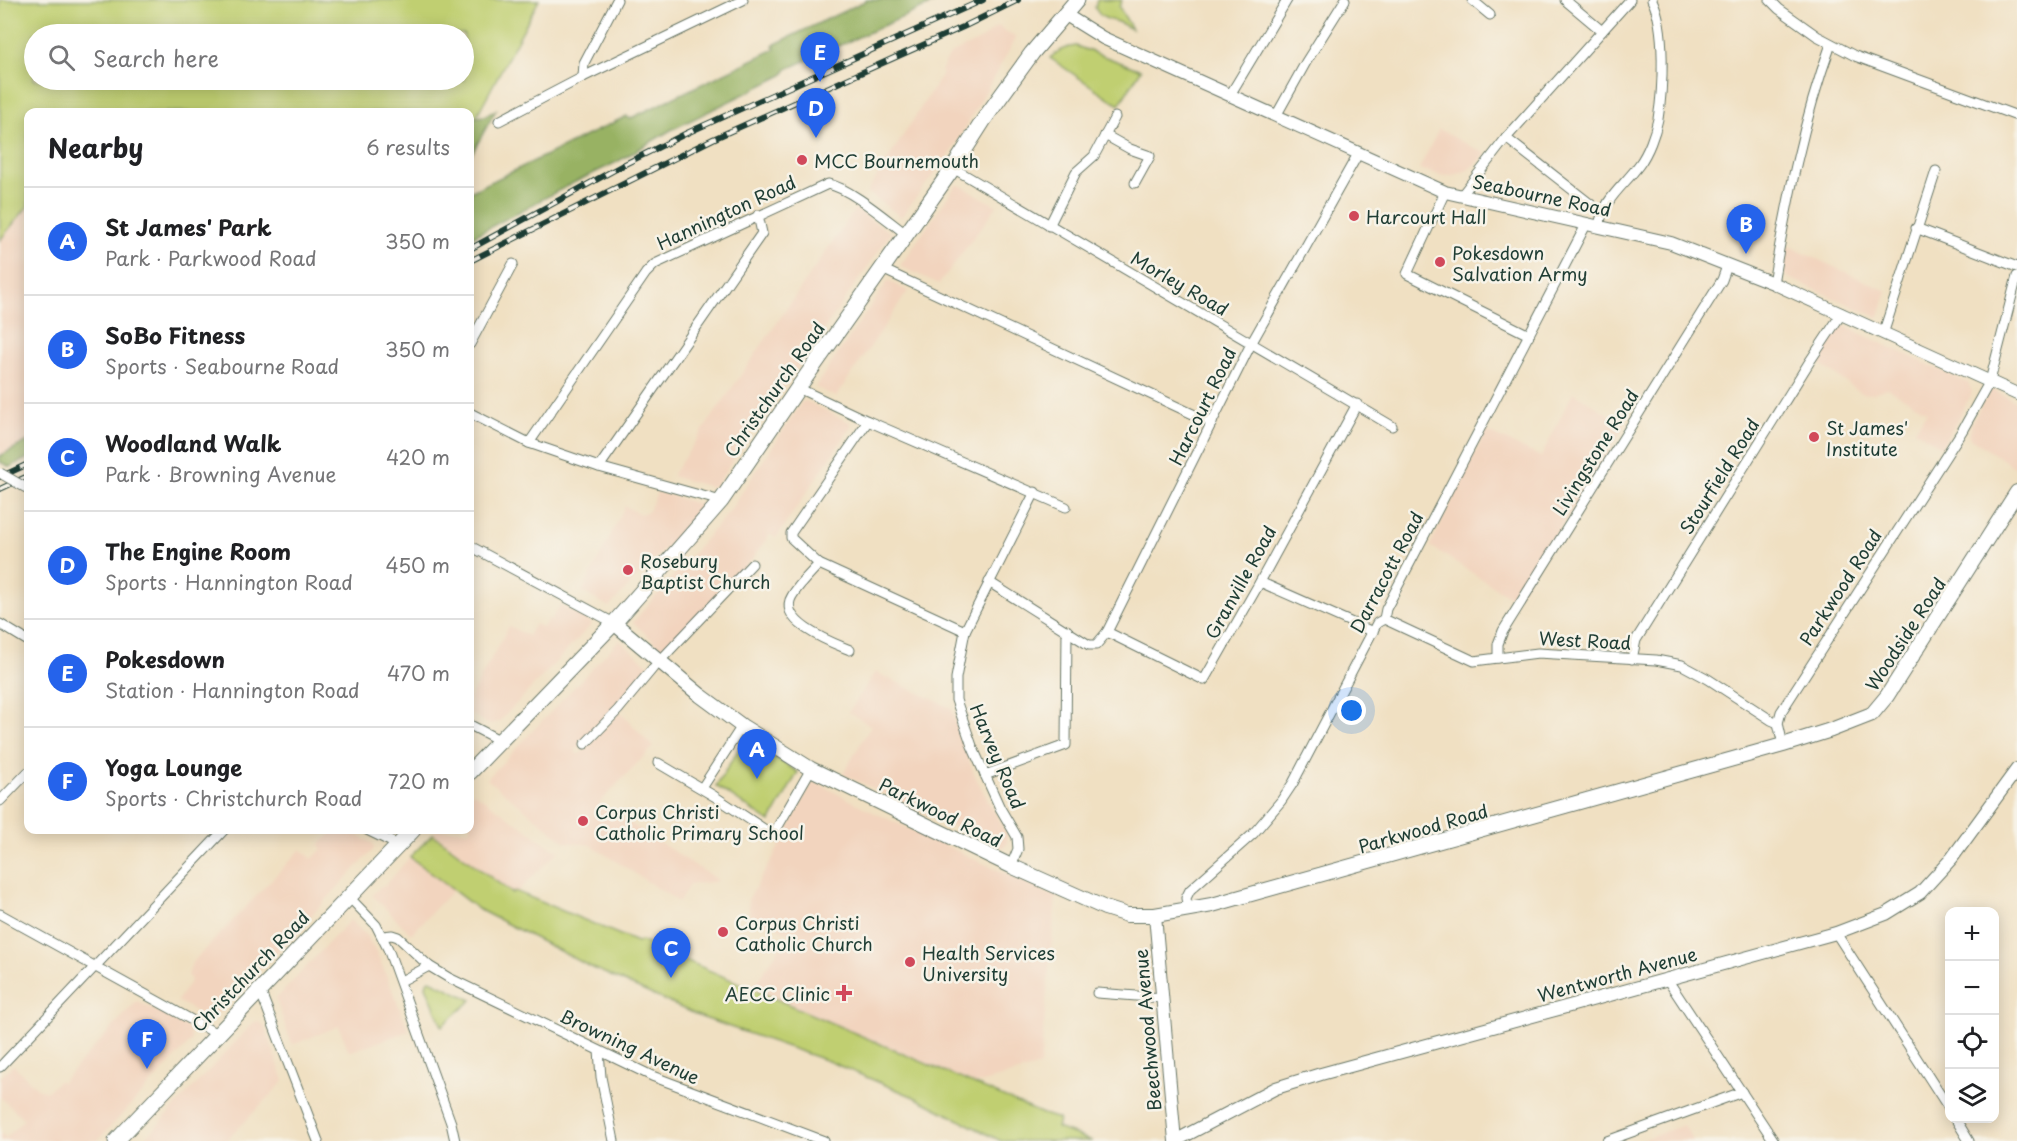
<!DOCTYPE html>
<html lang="en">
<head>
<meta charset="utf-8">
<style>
	body { margin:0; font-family:"Playpen Sans",sans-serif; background:#f2f2f2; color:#202124 }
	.controls { position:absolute; right:18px; bottom:18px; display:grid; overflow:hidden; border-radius:12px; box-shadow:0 3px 15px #0003 }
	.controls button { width:54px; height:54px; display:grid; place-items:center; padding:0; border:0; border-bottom:2px solid #e0e0e0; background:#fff; color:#202124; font:30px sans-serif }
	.you { position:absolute; left:1352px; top:711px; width:21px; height:21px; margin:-15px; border:4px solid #fff; border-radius:50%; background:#1a73e8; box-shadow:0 0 0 9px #1a73e833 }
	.badge { display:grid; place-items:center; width:39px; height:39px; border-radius:50%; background:#2563eb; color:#fff; font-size:20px; font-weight:700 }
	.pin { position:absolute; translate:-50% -50px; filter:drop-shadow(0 2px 3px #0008) }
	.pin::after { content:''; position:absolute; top:32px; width:21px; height:18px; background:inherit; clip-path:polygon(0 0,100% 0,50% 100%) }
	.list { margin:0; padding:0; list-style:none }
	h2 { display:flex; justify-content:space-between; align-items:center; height:78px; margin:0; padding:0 24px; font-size:26px }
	h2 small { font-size:20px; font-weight:400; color:#757577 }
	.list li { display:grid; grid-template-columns:39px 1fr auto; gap:18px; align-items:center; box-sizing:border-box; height:108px; padding:0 24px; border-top:2px solid #e0e0e0 }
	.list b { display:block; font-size:22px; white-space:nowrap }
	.list p { margin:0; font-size:20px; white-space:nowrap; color:#757577 }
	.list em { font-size:20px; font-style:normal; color:#757577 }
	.icon { flex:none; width:33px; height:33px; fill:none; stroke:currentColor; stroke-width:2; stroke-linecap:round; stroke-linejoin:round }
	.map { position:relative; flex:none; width:2017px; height:1141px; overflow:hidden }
	.search { position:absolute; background:#fff; box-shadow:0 3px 15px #0003; left:24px; top:24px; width:450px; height:66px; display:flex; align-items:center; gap:15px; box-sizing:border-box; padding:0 21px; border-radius:33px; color:#757577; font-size:22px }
	.panel { position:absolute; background:#fff; box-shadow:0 3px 15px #0003; left:24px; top:108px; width:450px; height:726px; border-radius:12px }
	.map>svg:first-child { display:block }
</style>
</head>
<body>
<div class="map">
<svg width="2017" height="1141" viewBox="0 0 2017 1141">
	<rect width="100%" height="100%" fill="#f7f3e8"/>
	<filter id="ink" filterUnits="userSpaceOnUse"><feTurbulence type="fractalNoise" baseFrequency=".0167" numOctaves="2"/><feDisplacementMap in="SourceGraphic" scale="12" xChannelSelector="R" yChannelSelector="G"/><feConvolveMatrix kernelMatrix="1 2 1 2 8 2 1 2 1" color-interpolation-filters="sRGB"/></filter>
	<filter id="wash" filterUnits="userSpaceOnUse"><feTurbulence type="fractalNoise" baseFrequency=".008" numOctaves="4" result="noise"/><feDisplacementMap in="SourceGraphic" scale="24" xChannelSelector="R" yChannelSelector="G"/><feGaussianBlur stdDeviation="1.35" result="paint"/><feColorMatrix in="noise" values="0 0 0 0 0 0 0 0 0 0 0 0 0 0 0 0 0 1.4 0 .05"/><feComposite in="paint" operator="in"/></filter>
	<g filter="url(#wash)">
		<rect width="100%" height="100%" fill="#f0e0c2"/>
		<g fill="#f2d4be">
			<path d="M998,26L1016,38L953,149L901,217L867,192L943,73H940L950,54L980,40Z"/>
			<path d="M1439,129L1466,144L1486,154L1468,170L1454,175L1444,176L1419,169Z"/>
			<path d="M956,185H960L997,206L939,284L900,266Z"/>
			<path d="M28,206V441L0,456V240Z"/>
			<path d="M855,209L891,233L716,485L711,487L674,477L673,474Z"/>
			<path d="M1786,245L1887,291L1879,316L1877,317L1787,277L1782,270Z"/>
			<path d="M888,281L908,291L836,397L815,387Z"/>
			<path d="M1840,324L1968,383L1972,392L1958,419L1941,447L1915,430L1927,411L1887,388L1871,394L1861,393L1816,361Z"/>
			<path d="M1991,389L2017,402V469L1969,437L1971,424Z"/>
			<path d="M1573,392L1625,425L1515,600L1430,546L1486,431L1541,457Z"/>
			<path d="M806,401L851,423V427L776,538L770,534L753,558L664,651L633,622L729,512L802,402Z"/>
			<path d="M657,492L703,505L682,531L609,607L582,592L625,506L640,514L649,511Z"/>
			<path d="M560,605L591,622V625L499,722L488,724L470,713V697L509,626L528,636L535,624L543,628L548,619L551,620Z"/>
			<path d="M619,640L651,667L613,711L575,751L579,755L620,712L653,747L599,803L719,881L689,885L679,902L591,845L566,842L562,839L487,779Z"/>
			<path d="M875,672L951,708L964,748L975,776L1007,836V843L1005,846L998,848L843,774L871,726L849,712Z"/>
			<path d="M813,781L873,812L1056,897L1040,1066L976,1084L752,988L789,935L769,921L766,925L748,914L749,911L748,900L778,849Z"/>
			<path d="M473,792L558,852L517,892L515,891L513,893L433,834L437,830H470V796Z"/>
			<path d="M335,830H347L372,843L374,849L216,1016L208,1018L177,1001L191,980L188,976L192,963L301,849L312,859L322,849L320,844Z"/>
			<path d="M410,857L453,890L411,934L372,895L381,886L384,887Z"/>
			<path d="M350,920L366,935L379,958L409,1031L349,1052L339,1026L292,1045L276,999Z"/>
			<path d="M137,1001L190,1029L191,1041L97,1141H0V1133L6,1138L24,1119L0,1097V1078L13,1065L37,1088L46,1092L59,1081L62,1082Z"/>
			<path d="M257,1021L264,1025L284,1081L226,1141H143L253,1023Z"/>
			<path d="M1684,1125L1693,1141H1639Z"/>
		</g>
		<g fill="#c0cf71" stroke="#708652" stroke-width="1.5" fill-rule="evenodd">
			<path d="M0,0H539L470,128V112H28V206L0,240ZM34,34H464V80H34Z"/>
			<path d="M1097,0H1122L1119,7L1132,29C1127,27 1120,22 1114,21C1104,18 1100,17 1095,8Z"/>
			<path d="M1076,46L1141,70L1119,105L1050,58C1059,50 1065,47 1076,46Z"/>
			<path d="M745,739L798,772L770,822L716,786Z"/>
			<path d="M433,834L512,893L515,891L637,942L641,941L1043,1114L1059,1119L1057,1128L1092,1141H1001L914,1097L828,1061L701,1017L591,967L478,909L410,857Z"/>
			<path d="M430,980L472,1000L442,1026L426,986L427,982Z"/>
		</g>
		<g fill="#98b263" stroke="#5c784c" stroke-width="1.5">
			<path d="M867,0H933L934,3L787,69L783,75L671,130L617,162L571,184L470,238V192L627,116L629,119L775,49L773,45Z"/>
			<path d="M496,110L470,157V128L475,117L485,116Z"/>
			<path d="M28,441V458L10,467L0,462V456Z"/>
		</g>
	</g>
	<g filter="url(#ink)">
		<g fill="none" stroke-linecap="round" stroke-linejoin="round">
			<defs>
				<g id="minor">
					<path d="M1472,0L1490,15"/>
					<path d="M1565,0L1602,31"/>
					<path d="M1770,0L1779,9L1817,36L1855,56L2017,116"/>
					<path d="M583,77L584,63L617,0"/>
					<path d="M1230,95L1287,0"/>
					<path d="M1276,116L1306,62L1345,0"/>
					<path d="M499,121L583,77L743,0"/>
					<path d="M1105,135L1130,149L1150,156L1135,183"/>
					<path d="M1506,138L1602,213"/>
					<path d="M953,168L1392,426"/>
					<path d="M1445,192L1407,274L1529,335"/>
					<path d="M1461,196L1506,138L1630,0"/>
					<path d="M1049,226L1076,172L1094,156L1115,117"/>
					<path d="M1599,226C1604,198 1623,187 1639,165C1648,153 1655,134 1658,119C1663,89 1666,27 1652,0"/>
					<path d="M1916,228L2017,267"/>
					<path d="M882,269L1212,423"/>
					<path d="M1773,283C1787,202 1803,121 1831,44"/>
					<path d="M1883,334L1936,171"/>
					<path d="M470,344L513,264"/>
					<path d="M798,388L868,421L1066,507"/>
					<path d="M470,413L529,443L599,467L721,501"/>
					<path d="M868,421L791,533V538L819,564L965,631"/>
					<path d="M529,443L646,273L655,264L828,184C850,188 887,220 906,234"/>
					<path d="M599,467L762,233L758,215"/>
					<path d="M470,546L614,623"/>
					<path d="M819,564C810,574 799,584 792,596C776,622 833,643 850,650"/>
					<path d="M989,582L1089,645H1096L1107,632L1251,344L1358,154"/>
					<path d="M1260,582L1373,632"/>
					<path d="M1384,619L1474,661L1538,653L1656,660L1682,665L1708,679L1771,720L1778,723"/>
					<path d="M0,624L28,641"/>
					<path d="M1107,632L1204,680L1260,582L1357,404"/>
					<path d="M1498,658V644L1503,631L1722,280L1727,266"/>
					<path d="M1632,659L1636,640L1810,361L1842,313"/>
					<path d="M470,725L499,740"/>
					<path d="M585,744L618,710L653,668L752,564"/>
					<path d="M1783,745L1778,723L1781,712L1962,431L1990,381L2017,276"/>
					<path d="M658,763L714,796L773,835L811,769"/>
					<path d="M985,775L1066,745L1067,630"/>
					<path d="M702,788L742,726"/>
					<path d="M0,801L28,772"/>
					<path d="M367,830L398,845"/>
					<path d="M1011,866L1018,849L1017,837L1000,808L972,746L956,700V678L965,631L1035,492"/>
					<path d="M349,897L376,925L388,949L451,1123L455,1141"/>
					<path d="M1188,911L1186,898L1190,890L1253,834L1281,801L1293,783L1377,623L1384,619L1386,609L1587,223"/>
					<path d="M0,914L217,1034"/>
					<path d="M1836,933L1950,1110"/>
					<path d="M383,936L392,935L398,937L429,966L449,978L652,1076L824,1141"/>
					<path d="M1667,979L1774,1141"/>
					<path d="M401,981L429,966"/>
					<path d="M260,990L318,1141"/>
					<path d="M1097,993L1163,998"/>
					<path d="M599,1051L601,1077L614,1141"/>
					<path d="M0,1067L224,830"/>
					<path d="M1955,1118L1969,1141"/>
					<path d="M1607,1141L1742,1092"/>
				</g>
				<g id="tertiary">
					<path d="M1066,15L1103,38L1445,192L1671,243L1773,283L2017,394"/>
					<path d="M1155,915L1175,1141"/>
					<path d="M1175,1141L1276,1088L1321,1074L1836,933L1886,914L1920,893L1952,858L2017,769"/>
				</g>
				<path id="secondary" d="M614,623L700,695L742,726L811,769L1011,866L1105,908L1127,915H1155L1212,905L1783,745L1831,730L1872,714L1887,696L2017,492"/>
				<g id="primary">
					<path d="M470,772L614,623L721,501L798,388L953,168L985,118L1032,53L1077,0"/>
					<path d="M116,1141L413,830"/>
				</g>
			</defs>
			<use href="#minor" stroke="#687666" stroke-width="11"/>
			<use href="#tertiary" stroke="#687666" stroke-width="14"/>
			<use href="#secondary" stroke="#687666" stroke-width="16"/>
			<use href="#primary" stroke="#687666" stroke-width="17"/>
			<use href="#minor" stroke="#fff" stroke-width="9"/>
			<use href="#tertiary" stroke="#fff" stroke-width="12"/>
			<use href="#secondary" stroke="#fff" stroke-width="14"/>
			<use href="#primary" stroke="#fff" stroke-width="15"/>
			<defs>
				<g id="rail">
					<path d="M470,249L625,164L687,133L983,0"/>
					<path d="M470,261L713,139L963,27L1018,0"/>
					<path d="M0,477L28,464"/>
					<path d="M0,489L28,476"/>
				</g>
			</defs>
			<use href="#rail" stroke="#1f3d34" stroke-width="6"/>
			<use href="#rail" stroke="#f7f3e8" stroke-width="4" stroke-dasharray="11" stroke-linecap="butt"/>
			<defs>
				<path id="minor-bridge" d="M0,473L28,489"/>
			</defs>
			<use href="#minor-bridge" stroke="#687666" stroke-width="11" stroke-linecap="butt"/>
			<use href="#minor-bridge" stroke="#fff" stroke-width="9"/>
		</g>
	</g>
	<g fill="#d1495b" stroke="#f7f3e8" stroke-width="2">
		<circle cx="802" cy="160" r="6"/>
		<circle cx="1354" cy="216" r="6"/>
		<circle cx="1440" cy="262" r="6"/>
		<circle cx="1814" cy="437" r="6"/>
		<circle cx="628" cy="570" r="6"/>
		<circle cx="583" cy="821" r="6"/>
		<circle cx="723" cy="932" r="6"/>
		<circle cx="910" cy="962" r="6"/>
		<path d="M841 984h6v6h6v6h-6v6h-6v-6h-6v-6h6z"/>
	</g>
	<g text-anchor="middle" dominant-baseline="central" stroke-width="5" stroke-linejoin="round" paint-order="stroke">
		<g font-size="18" fill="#1f3d34" stroke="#f7f3e8" text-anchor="start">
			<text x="814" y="160">MCC Bournemouth</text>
			<text x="1366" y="216">Harcourt Hall</text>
			<text x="1452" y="252">Pokesdown<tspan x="1452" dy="21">Salvation Army</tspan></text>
			<text x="1826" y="427">St James'<tspan x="1826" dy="21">Institute</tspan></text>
			<text x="640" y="560">Rosebury<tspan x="640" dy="21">Baptist Church</tspan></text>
			<text x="595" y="811">Corpus Christi<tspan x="595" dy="21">Catholic Primary School</tspan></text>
			<text x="735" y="922">Corpus Christi<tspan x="735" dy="21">Catholic Church</tspan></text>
			<text x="922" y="952">Health Services<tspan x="922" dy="21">University</tspan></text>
			<text x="830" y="993" text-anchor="end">AECC Clinic</text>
		</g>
		<g font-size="18" fill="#1f3d34" stroke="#f7f3e8">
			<text transform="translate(1542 195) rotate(12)">Seabourne Road</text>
			<text transform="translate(726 212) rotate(-25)">Hannington Road</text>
			<text transform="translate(1180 283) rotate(30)">Morley Road</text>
			<text transform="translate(774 389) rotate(-55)">Christchurch Road</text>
			<text transform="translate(1202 406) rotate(-64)">Harcourt Road</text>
			<text transform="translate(1595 452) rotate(-58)">Livingstone Road</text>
			<text transform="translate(1719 476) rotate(-58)">Stourfield Road</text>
			<text transform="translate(1386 572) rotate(-62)">Darracott Road</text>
			<text transform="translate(1240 582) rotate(-61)">Granville Road</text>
			<text transform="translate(1840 587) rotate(-57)">Parkwood Road</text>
			<text transform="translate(1905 634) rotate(-57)">Woodside Road</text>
			<text transform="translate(1585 640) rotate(3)">West Road</text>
			<text transform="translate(998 756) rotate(67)">Harvey Road</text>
			<text transform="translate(941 812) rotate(26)">Parkwood Road</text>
			<text transform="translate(1423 828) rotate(-16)">Parkwood Road</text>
			<text transform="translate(250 971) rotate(-46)">Christchurch Road</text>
			<text transform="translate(1617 974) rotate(-15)">Wentworth Avenue</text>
			<text transform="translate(1147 1030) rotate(-95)">Beechwood Avenue</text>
			<text transform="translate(630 1046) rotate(25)">Browning Avenue</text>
		</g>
	</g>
</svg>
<div class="controls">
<button>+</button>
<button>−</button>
<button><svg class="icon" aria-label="locate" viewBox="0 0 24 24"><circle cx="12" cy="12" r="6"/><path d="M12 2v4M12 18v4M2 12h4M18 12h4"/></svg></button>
<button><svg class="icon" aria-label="layers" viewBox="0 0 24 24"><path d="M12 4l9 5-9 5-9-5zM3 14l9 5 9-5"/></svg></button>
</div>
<div class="you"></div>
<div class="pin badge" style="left:757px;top:779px">A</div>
<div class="pin badge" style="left:1746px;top:254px">B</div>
<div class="pin badge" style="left:671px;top:978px">C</div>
<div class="pin badge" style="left:816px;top:138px">D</div>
<div class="pin badge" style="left:820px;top:82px">E</div>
<div class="pin badge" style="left:147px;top:1069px">F</div>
<div class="search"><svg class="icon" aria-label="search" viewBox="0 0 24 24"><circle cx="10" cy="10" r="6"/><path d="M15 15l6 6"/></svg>Search here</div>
<section class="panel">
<h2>Nearby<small>6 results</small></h2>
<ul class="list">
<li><span class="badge">A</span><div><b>St James' Park</b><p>Park · Parkwood Road</p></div><em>350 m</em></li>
<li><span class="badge">B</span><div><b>SoBo Fitness</b><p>Sports · Seabourne Road</p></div><em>350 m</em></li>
<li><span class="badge">C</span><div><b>Woodland Walk</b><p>Park · Browning Avenue</p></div><em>420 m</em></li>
<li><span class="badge">D</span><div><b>The Engine Room</b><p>Sports · Hannington Road</p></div><em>450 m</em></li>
<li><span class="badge">E</span><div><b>Pokesdown</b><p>Station · Hannington Road</p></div><em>470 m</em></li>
<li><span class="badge">F</span><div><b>Yoga Lounge</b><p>Sports · Christchurch Road</p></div><em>720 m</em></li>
</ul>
</section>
</div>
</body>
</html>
